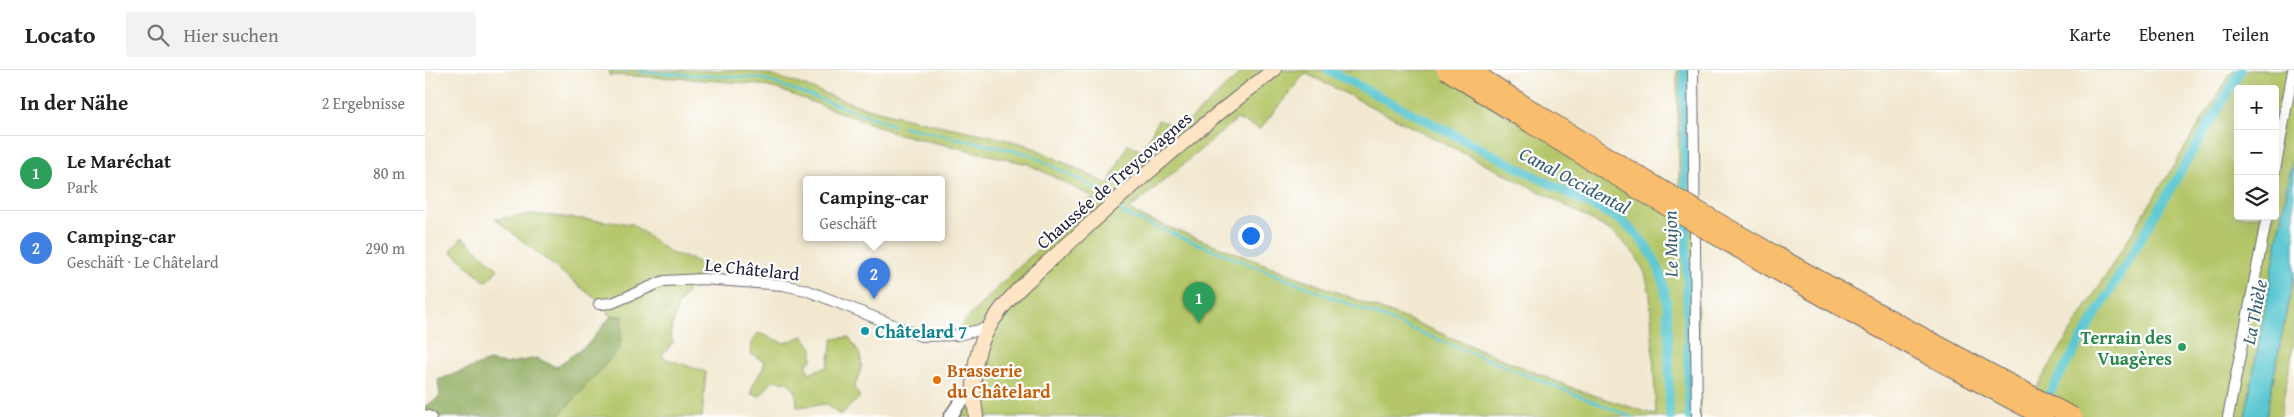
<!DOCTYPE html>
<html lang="de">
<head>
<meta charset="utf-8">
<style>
	body { margin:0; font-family:"Gentium Book Plus",serif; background:#f2f2f2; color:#202124 }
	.controls { position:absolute; right:15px; top:15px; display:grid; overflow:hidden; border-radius:5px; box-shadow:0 5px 20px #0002 }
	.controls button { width:45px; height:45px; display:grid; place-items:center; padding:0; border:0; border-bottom:1px solid #e0e0e0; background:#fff; color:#202124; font:25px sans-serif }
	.you { position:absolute; left:825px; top:165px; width:18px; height:18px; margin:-12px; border:4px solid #fff; border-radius:50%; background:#1a73e8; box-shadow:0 0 0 8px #1a73e833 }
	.badge { display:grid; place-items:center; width:32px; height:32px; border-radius:50%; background:#b5179e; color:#fff; font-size:16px; font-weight:700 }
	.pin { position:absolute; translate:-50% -41px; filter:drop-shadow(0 1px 2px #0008) }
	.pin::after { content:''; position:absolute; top:26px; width:18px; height:15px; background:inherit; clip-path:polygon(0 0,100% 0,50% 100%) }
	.popup { position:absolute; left:378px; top:106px; width:142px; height:65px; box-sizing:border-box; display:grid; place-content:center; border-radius:5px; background:#fff; filter:drop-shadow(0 1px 4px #0005); font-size:16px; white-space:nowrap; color:#757577 }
	.popup b { font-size:19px; color:#202124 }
	.popup::after { content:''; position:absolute; left:50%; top:100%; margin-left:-10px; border:10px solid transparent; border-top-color:#fff }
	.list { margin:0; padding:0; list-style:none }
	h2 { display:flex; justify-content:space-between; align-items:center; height:65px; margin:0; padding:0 20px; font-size:21px }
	h2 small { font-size:16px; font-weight:400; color:#757577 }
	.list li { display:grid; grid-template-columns:32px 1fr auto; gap:15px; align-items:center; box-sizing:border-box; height:75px; padding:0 20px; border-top:1px solid #e0e0e0 }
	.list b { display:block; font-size:19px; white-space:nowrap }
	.list p { margin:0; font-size:16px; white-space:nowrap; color:#757577 }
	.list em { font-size:16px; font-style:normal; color:#757577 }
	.icon { flex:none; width:28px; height:28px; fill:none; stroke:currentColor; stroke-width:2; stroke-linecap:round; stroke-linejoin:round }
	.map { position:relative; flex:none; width:1869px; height:347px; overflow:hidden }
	header { display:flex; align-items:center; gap:30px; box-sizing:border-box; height:70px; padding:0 25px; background:#fff; border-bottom:1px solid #e0e0e0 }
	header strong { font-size:24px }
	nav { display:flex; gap:28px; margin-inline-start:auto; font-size:18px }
	.search { width:350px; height:45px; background:#f2f2f2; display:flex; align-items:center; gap:12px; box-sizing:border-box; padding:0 18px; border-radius:5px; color:#757577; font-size:19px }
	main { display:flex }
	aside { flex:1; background:#fff }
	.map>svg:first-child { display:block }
</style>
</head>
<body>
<header>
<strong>Locato</strong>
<div class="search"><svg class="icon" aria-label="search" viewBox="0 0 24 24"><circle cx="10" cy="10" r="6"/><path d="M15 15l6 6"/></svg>Hier suchen</div>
<nav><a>Karte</a><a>Ebenen</a><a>Teilen</a></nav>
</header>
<main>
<aside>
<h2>In der Nähe<small>2 Ergebnisse</small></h2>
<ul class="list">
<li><span class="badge" style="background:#2e9e5b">1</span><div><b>Le Maréchat</b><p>Park</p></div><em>80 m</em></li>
<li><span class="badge" style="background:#3f7fe0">2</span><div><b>Camping-car</b><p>Geschäft · Le Châtelard</p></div><em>290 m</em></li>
</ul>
</aside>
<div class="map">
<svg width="1869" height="347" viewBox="0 0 1869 347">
	<rect width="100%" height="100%" fill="#fff"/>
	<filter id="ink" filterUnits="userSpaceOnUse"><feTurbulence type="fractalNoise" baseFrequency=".02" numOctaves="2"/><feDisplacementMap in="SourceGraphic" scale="10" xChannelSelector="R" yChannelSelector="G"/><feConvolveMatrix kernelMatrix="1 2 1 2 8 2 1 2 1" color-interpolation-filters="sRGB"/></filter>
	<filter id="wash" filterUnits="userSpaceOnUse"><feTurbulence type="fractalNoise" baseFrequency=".0096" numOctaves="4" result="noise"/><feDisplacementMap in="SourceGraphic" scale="20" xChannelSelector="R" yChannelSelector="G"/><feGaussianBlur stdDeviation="1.12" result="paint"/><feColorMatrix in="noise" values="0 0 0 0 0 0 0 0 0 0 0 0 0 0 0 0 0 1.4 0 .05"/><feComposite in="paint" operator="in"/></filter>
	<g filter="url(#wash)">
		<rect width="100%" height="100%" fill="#f1e8cf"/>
		<g fill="#b4c669" stroke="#6b7452" fill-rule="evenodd">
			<path d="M184,0H315C361,4 402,27 446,39C495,53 546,60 595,73L611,79L683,114L703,74L717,81L733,50L756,58L819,0H1013L1255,144L1252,0H1268L1275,347H525L548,324L563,259L541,263L534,257L571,219L668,127L603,94L473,64L352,19L331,14L255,8L184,5ZM880,3L1125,127L1188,162L1211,186L1220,203L1225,224L1231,345L1152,320L984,250L720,148L704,140L812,49L835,59Z"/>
			<path d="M1808,0H1869V83L1820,347H1593ZM1813,19H1850V146H1813Z"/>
			<path d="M107,144L207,154L246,183L280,194L253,235L245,264L248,272L236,287L281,302L277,347H133L194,279L198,246H186L173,231L70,149Z"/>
			<path d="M37,167L73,199L61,212L26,181Z"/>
			<path d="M1869,202V273L1855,347H1841Z"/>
			<path d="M333,263L359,273L378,266L387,278V290L382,293L383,303L402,297L408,269L424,267C439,289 440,292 429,317L435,327L415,345L402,334L372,337L371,322L363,312L348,310L335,326L326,324C327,311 337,304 340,292L326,284L327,272Z"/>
		</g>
		<path fill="#8fab5d" stroke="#58664c" d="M186,246H198L194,279L133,347H0V336L15,327L13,310L64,291L80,294L112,288L131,297L163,274Z"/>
		<path fill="#5ac7d0" stroke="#3e7486" d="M1869,83V202L1841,347H1820Z"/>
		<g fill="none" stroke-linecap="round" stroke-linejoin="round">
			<g stroke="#5ac7d0" stroke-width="2.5">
				<path d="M188,0L203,1"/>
				<path d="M214,2L335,8L468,55"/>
				<path d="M476,56L604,84L682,124"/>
				<path d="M695,139L701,145L731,157L1207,347"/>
			</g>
			<g stroke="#5ac7d0" stroke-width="9">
				<path d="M903,0L1195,150C1241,185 1243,224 1244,277C1244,301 1244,324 1245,347"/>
				<path d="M1259,0L1261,134"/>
				<path d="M1261,147L1264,347"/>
				<path d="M1618,334L1816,0"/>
			</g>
		</g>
	</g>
	<g filter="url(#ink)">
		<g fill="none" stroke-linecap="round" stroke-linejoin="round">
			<defs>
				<g id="minor">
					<path d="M1268,0L1272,347"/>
					<path d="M1850,101L1868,0"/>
					<path d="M174,234L187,233L239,211L278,209L358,215L381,220L496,266L532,265L563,258"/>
					<path d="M0,345L6,347"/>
					<path d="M1803,347L1842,146"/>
				</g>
				<path id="tertiary" d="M525,347L536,331L548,324"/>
				<path id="secondary" d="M551,347C547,316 547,287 563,259C581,226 614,201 641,176C707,115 776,55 849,0"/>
			</defs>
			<use href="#minor" stroke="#6a676f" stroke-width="12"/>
			<use href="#tertiary" stroke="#6a676f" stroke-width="15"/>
			<use href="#secondary" stroke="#6a676f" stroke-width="16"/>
			<use href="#minor" stroke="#fff" stroke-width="10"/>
			<use href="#tertiary" stroke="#fff" stroke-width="12"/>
			<use href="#secondary" stroke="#fde5c5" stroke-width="14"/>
			<defs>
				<g id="motorway-bridge">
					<path d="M1021,0C1215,125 1415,240 1619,347"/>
					<path d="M1045,0C1239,127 1443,239 1648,347"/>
				</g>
			</defs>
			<use href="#motorway-bridge" stroke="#6a676f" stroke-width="20" stroke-linecap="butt"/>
			<use href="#motorway-bridge" stroke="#f9be6d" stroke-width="18"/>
		</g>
	</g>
	<circle fill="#0f9aa8" stroke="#fff" stroke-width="2" cx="440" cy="261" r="5"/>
	<circle fill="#2e9e5b" stroke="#fff" stroke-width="2" cx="1757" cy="277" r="5"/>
	<circle fill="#e8710a" stroke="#fff" stroke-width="2" cx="512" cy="310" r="5"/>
	<g text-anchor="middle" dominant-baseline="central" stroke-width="4.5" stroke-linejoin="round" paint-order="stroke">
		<g font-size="18" fill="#22223b" stroke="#fff">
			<text transform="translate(689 110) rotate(-41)">Chaussée de Treycovagnes</text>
			<text transform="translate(327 199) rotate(6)">Le Châtelard</text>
		</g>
		<g font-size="18" font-weight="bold" fill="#0d838f" stroke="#fff" text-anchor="start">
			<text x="450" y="261">Châtelard 7</text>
		</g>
		<g font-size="18" font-weight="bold" fill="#27864d" stroke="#fff" text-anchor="end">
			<text x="1747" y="267">Terrain des<tspan x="1747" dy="21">Vuagères</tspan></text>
		</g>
		<g font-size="18" font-weight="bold" fill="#c56008" stroke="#fff" text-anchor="start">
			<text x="522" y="300">Brasserie<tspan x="522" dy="21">du Châtelard</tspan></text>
		</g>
		<g font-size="19" font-style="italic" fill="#365c6f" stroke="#fff">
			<text transform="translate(1150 110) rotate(28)">Canal Occidental</text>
			<text transform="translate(1245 174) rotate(-91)">Le Mujon</text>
			<text transform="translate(1829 242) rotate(-79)">La Thièle</text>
		</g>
	</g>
</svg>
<div class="controls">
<button>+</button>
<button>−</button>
<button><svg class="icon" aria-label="layers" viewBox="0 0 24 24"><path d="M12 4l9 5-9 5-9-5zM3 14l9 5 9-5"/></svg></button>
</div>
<div class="you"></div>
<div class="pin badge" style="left:774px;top:253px;background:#2e9e5b">1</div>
<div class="pin badge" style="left:449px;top:229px;background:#3f7fe0">2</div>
<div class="popup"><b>Camping-car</b>Geschäft</div>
</div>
</main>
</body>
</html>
